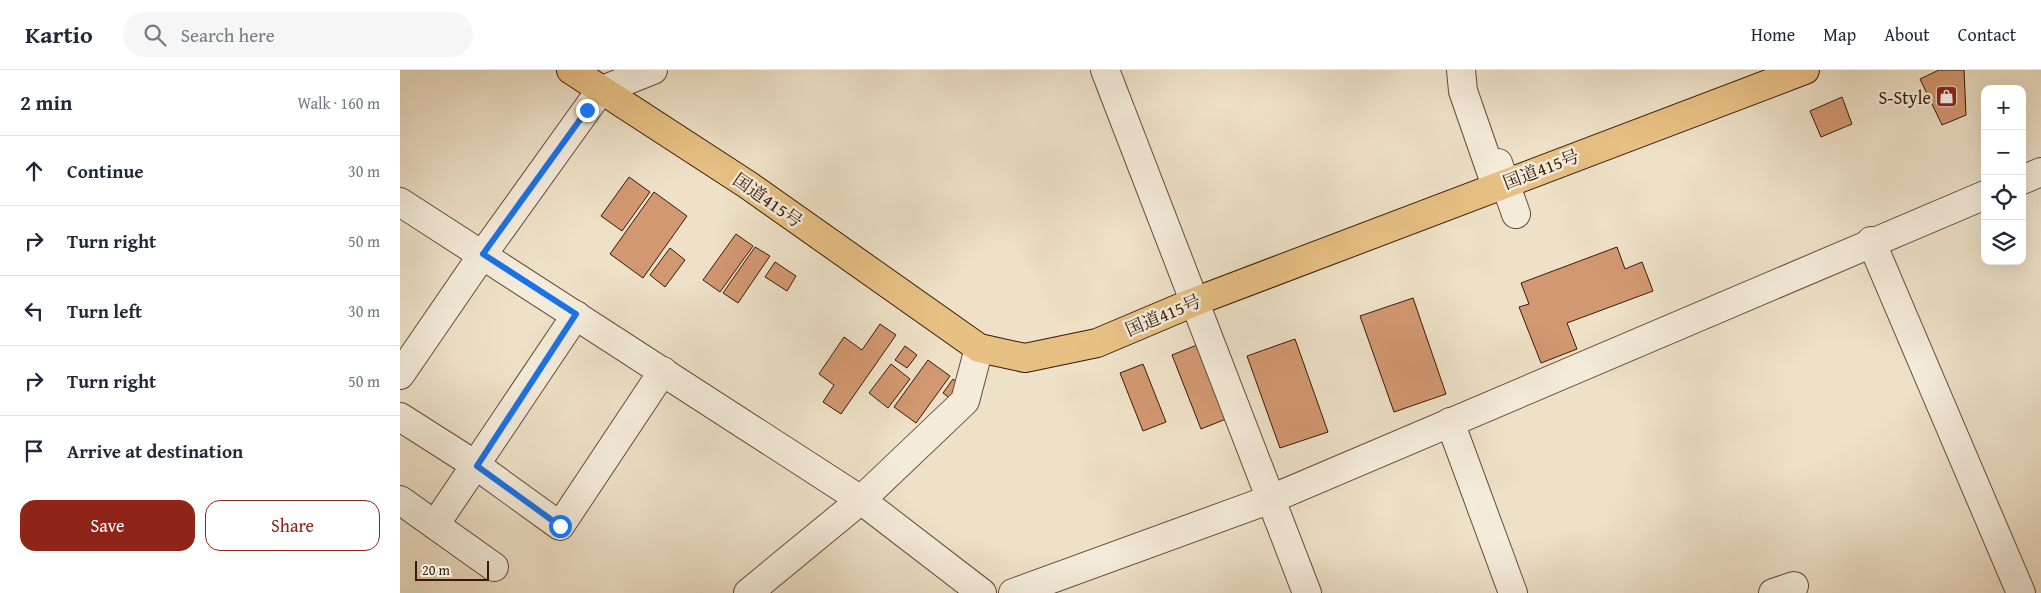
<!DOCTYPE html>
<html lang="en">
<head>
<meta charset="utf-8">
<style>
	body { margin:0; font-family:"Gentium Book Plus","Noto Serif JP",serif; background:#f6f6f7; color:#1f2937 }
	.controls { position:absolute; right:15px; top:15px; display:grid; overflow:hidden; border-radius:10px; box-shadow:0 5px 20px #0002 }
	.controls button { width:45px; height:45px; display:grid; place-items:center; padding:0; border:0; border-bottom:1px solid #e0e1e3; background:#fff; color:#1f2937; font:25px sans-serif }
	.scale { position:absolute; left:15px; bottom:12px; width:74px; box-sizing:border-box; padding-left:5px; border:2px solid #391908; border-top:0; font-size:14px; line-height:18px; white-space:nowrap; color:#391908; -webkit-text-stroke:4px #f4ecdb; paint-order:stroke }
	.stop { position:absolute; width:15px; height:15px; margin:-11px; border:4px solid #1a73e8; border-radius:50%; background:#fff }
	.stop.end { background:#1a73e8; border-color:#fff; box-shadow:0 1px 5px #0008 }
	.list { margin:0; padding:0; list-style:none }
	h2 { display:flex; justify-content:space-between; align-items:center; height:65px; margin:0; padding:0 20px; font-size:21px }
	h2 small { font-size:16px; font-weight:400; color:#747a83 }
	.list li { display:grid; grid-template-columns:32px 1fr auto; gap:15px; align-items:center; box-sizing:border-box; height:70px; padding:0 20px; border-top:1px solid #e0e1e3 }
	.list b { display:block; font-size:19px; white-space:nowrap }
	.list em { font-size:16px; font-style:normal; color:#747a83 }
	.actions { display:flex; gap:10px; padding:15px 20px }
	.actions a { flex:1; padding:11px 0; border:1px solid #8f2418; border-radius:15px; text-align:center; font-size:18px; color:#8f2418 }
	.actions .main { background:#8f2418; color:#fff }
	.icon { flex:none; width:28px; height:28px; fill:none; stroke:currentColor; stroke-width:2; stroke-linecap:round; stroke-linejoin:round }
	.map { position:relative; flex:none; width:1641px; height:523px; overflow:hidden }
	header { display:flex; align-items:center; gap:30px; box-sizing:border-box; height:70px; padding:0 25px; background:#fff; border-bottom:1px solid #e0e1e3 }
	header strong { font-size:24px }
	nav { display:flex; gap:28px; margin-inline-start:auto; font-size:18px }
	.search { width:350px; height:45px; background:#f6f6f7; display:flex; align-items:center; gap:12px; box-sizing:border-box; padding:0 18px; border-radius:28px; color:#747a83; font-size:19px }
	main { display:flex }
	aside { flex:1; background:#fff }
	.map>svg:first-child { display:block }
</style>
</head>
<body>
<header>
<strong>Kartio</strong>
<div class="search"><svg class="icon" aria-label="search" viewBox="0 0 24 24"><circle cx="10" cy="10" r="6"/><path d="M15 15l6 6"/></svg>Search here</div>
<nav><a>Home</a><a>Map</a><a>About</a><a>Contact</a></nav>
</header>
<main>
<aside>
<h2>2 min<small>Walk · 160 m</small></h2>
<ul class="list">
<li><svg class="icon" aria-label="ahead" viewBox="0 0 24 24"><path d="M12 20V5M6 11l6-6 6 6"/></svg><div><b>Continue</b></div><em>30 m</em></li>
<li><svg class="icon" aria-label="right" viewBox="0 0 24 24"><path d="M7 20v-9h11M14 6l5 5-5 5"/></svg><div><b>Turn right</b></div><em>50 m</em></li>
<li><svg class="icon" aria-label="left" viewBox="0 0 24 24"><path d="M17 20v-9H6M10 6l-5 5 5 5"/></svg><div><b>Turn left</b></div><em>30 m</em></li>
<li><svg class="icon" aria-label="right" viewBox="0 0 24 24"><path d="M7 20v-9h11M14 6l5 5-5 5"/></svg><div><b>Turn right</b></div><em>50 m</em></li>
<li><svg class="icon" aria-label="arrive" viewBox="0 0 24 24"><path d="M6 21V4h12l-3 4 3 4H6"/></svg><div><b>Arrive at destination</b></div></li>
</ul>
<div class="actions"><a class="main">Save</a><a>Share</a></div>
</aside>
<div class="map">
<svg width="1641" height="523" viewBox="0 0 1641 523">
	<rect width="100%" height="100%" fill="#eee1c7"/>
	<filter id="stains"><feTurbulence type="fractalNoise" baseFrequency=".004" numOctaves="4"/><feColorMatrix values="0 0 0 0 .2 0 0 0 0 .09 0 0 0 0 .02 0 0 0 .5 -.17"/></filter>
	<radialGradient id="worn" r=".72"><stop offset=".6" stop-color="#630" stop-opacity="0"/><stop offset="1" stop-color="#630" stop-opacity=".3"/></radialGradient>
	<g fill="#d29871" stroke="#391908">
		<path d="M1539,0H1564L1566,45L1542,55L1520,9Z"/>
		<path d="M1442,27L1452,54L1421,67L1410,41Z"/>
		<path d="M229,107L250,122L222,161L201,146Z"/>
		<path d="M254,122L287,146L243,208L210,184Z"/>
		<path d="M336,164L353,176L320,222L303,210Z"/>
		<path d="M355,177L370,186L338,233L323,223Z"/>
		<path d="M1217,177L1225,199L1242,192L1253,221L1167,253L1177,279L1141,293L1119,237L1129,234L1121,213Z"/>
		<path d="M270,178L285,190L265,217L250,205Z"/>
		<path d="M375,192L396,206L387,221L365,207Z"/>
		<path d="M1013,228L1046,324L994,342L960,246Z"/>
		<path d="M480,254L496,265L441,344L423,332L434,315L419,304L444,267L462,280Z"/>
		<path d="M895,269L928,362L880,378L847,286Z"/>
		<path d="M797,275L826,349L801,359L772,285Z"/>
		<path d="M505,276L517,285L507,298L495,290Z"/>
		<path d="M528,290L550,306L516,353L494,337Z"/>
		<path d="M491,294L510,309L488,338L469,323Z"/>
		<path d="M743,294L766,352L743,361L720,303Z"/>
		<path d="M553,309L565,319L555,332L543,323Z"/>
	</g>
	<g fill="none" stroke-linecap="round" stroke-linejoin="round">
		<defs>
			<g id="minor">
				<path d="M705,0L907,523"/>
				<path d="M1061,0L1063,21L1096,116"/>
				<path d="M1098,93L1116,144"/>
				<path d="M1622,110L1641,102"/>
				<path d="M0,132L461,430L582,523"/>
				<path d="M1471,171L1621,523"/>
				<path d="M0,305L83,184L200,21L253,0"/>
				<path d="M0,347L77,396L160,456L263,301"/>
				<path d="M1050,352L1113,523"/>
				<path d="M0,430L94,497"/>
				<path d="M35,455L176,245"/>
				<path d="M348,523L461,430L565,331L579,278"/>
				<path d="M613,523L871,429L1585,125"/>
				<path d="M1373,523L1394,516"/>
			</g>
			<path id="highway" d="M171,0L348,115L579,278L625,288L697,273L794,232L1405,0"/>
		</defs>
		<use href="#minor" stroke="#664b38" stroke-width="30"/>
		<use href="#highway" stroke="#391908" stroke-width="30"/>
		<use href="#minor" stroke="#f4ecdb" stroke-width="28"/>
		<use href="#highway" stroke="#e7c084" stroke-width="28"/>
	</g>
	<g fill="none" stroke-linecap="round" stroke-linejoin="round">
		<path stroke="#1a73e8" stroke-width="6" d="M160,456L77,396L176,244L83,184L187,40"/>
	</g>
	<defs>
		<symbol id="shop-square" viewBox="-11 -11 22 22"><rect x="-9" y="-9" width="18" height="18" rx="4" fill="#8f2418" stroke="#f4ecdb"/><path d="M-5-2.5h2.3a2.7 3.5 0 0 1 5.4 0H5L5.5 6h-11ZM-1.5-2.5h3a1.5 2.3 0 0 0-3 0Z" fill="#fff"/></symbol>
	</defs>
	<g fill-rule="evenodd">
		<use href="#shop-square" x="1534" y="14" width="25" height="25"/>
	</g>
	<g text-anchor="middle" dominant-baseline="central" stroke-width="5" stroke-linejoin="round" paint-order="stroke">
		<g font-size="18" fill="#391908" stroke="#f4ecdb" text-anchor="end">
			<text x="1531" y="27">S-Style</text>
		</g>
		<g font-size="18" fill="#391908" stroke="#f4ecdb">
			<text transform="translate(1141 99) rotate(-21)">国道415号</text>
			<text transform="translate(368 130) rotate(35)">国道415号</text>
			<text transform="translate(763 245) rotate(-23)">国道415号</text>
		</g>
	</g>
	<rect width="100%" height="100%" filter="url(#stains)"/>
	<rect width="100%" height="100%" fill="url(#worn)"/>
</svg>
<div class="controls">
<button>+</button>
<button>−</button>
<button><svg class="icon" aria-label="locate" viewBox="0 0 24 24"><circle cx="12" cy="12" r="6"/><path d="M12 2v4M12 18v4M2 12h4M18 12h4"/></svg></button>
<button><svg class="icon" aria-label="layers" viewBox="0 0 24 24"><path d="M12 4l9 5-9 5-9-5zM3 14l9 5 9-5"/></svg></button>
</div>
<div class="scale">20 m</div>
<div class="stop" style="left:160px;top:456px"></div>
<div class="stop end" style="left:187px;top:40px"></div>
</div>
</main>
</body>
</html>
